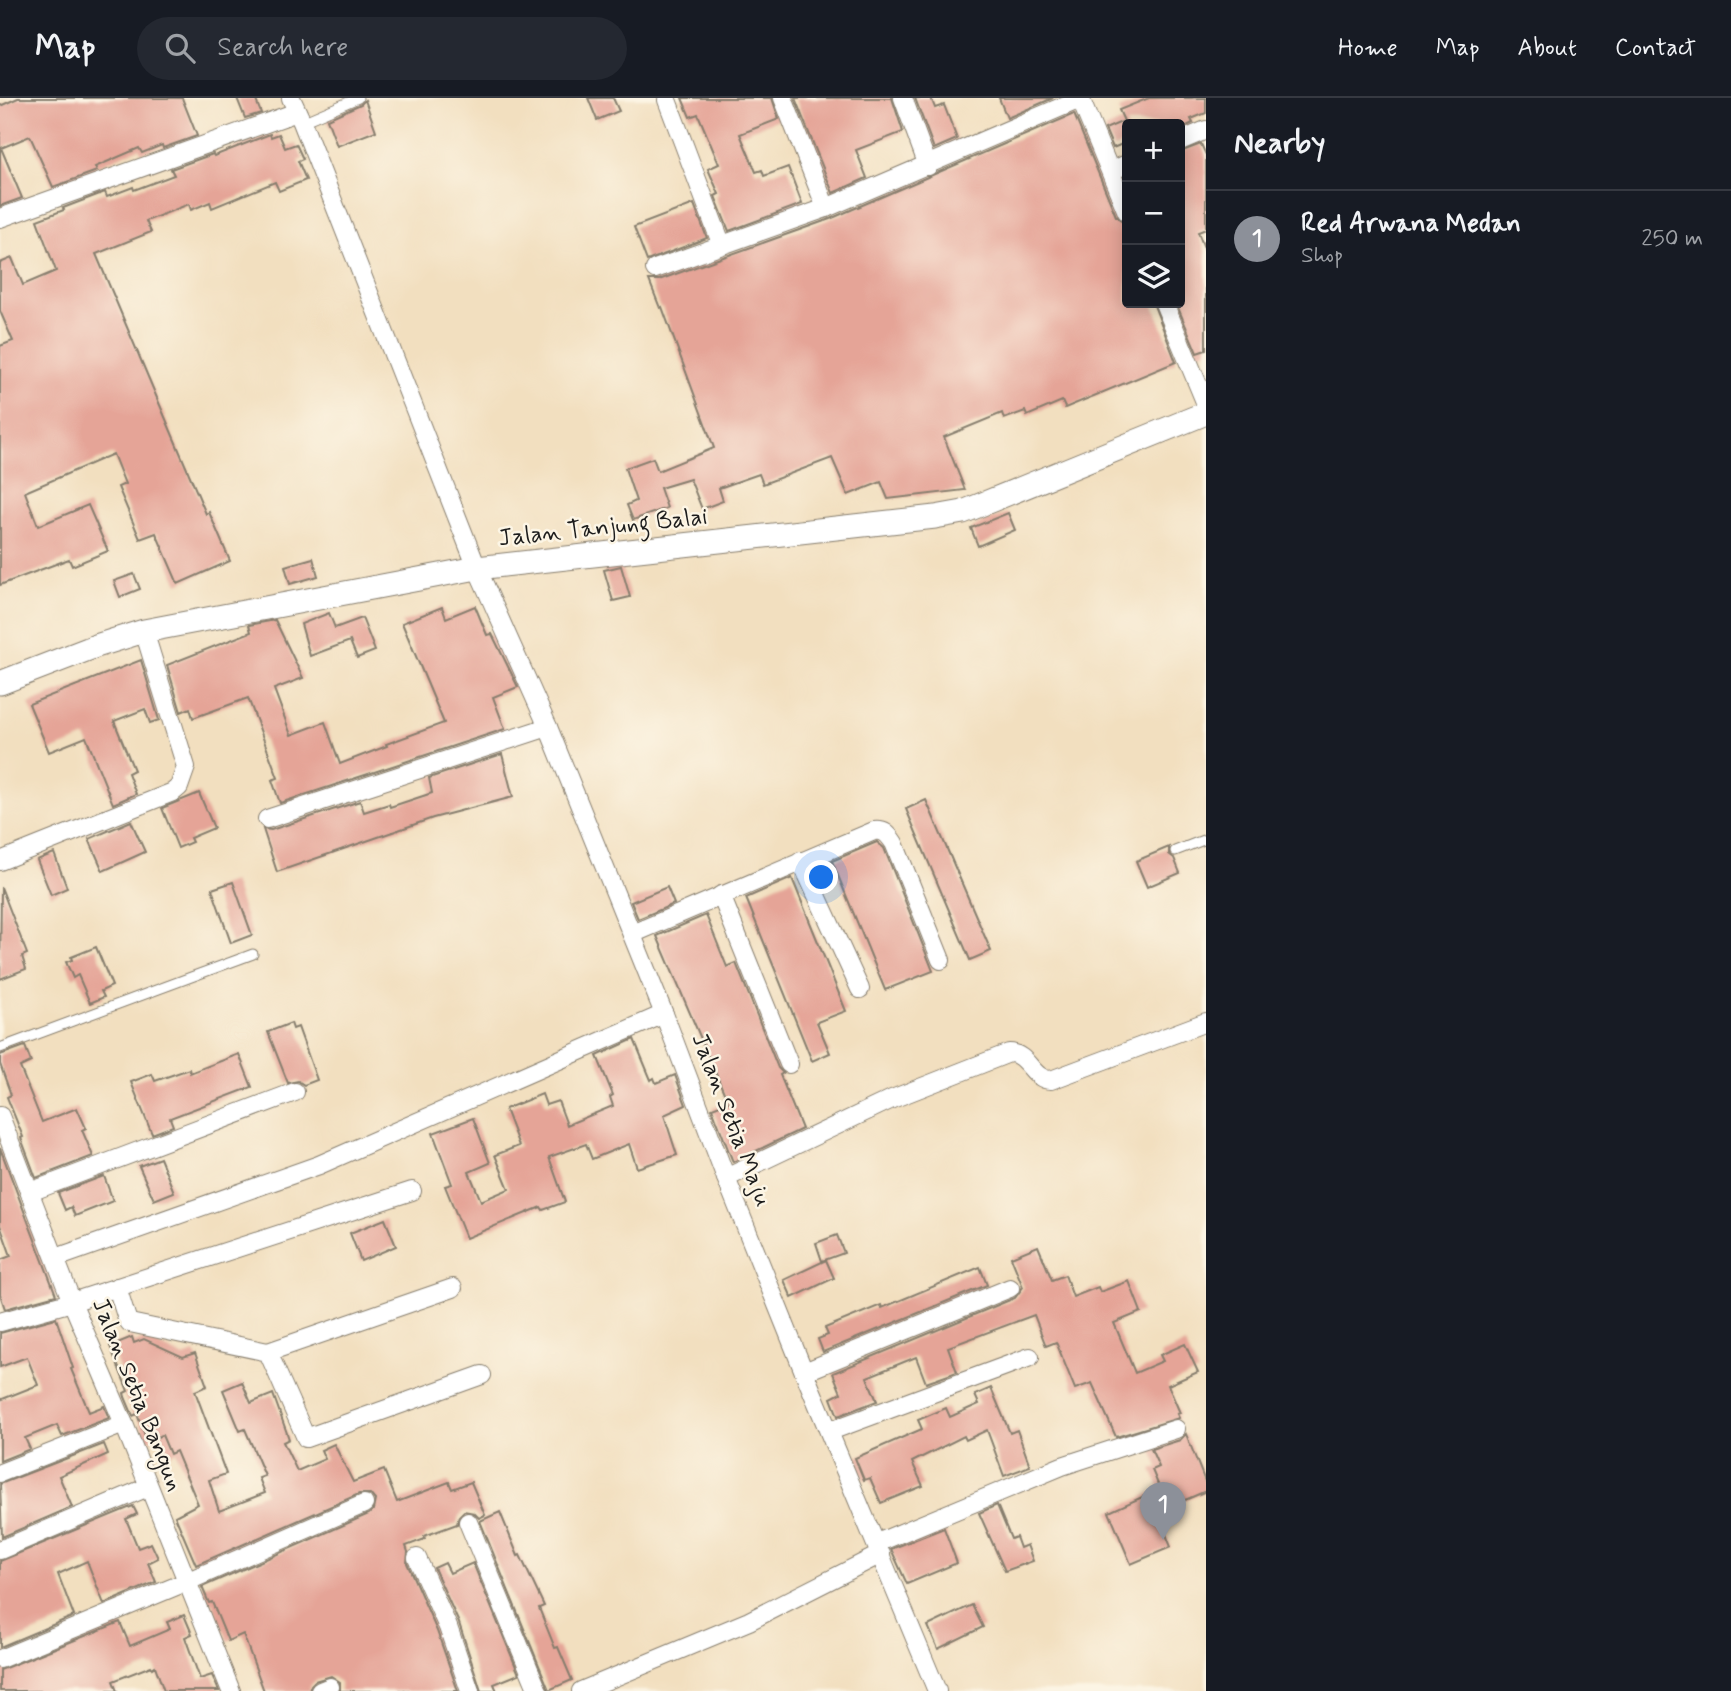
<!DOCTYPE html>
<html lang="en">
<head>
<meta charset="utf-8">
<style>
	body { margin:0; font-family:Mynerve,sans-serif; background:#242831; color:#f1f3f6 }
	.controls { position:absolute; right:21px; top:21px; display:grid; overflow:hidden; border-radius:7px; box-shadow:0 4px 18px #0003 }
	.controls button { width:63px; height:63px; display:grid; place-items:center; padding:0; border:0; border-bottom:2px solid #363941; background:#171b24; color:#f1f3f6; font:35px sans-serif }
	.you { position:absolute; left:822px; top:780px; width:24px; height:24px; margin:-18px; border:5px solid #fff; border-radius:50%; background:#1a73e8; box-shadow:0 0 0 10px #1a73e833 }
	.badge { display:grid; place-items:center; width:46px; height:46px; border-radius:50%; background:#8c9099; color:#fff; font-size:23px; font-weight:700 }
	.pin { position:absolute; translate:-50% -58px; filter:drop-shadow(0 2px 4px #0008) }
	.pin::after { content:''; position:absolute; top:37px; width:24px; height:21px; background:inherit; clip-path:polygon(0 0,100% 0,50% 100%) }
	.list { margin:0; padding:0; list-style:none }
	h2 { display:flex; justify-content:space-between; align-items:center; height:91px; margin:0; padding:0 28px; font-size:30px }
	h2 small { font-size:23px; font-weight:400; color:#9ea1a6 }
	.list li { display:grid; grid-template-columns:46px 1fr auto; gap:21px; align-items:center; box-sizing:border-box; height:98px; padding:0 28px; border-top:2px solid #363941 }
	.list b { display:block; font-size:26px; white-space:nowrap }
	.list p { margin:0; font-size:23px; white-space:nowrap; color:#9ea1a6 }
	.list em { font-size:23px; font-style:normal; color:#9ea1a6 }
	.icon { flex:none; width:38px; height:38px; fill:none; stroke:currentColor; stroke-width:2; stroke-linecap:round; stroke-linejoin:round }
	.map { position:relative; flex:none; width:1206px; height:1593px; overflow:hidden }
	header { display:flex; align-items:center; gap:42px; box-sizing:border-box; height:98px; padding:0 35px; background:#171b24; border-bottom:2px solid #363941 }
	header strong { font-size:33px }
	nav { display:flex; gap:38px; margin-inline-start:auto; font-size:24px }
	.search { width:490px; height:63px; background:#242831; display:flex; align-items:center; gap:18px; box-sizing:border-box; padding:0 24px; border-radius:38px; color:#9ea1a6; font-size:26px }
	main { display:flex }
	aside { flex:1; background:#171b24 }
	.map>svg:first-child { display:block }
</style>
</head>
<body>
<header>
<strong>Map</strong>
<div class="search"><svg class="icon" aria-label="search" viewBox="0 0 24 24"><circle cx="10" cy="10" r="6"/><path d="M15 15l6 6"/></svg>Search here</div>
<nav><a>Home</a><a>Map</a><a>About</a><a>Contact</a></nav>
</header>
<main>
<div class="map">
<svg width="1206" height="1593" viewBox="0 0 1206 1593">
	<rect width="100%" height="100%" fill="#fcf5e5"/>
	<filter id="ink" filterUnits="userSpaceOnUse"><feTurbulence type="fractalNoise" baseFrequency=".0143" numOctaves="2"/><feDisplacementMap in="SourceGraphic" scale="14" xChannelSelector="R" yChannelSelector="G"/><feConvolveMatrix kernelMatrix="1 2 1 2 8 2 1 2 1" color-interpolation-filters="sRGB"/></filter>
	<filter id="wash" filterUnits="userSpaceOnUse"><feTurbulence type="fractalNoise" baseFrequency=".00686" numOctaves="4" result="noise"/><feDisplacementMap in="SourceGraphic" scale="28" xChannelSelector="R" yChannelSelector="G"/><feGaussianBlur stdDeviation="1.57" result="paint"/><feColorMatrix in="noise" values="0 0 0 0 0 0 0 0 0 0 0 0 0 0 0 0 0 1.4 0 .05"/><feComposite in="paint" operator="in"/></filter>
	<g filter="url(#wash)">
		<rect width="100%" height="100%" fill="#f2dfbf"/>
		<g id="blocks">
			<g fill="#e5a497">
				<path d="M18,0H182L197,38L163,50L162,47L142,55L139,50L95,69L97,73L53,89L30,38L1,50L22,100L0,108V8Z"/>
				<path d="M237,0H255L261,15L245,20Z"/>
				<path d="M588,0H613L619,13L597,22Z"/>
				<path d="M682,0H772L779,21L740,36L756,74L762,72L764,78L788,69L802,106L729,133L715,98L719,96L708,71L719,66L698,16L690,19Z"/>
				<path d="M795,0H892L903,34L856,52L867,80L833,95Z"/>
				<path d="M915,0H931L935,10L944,7L957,41L934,51Z"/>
				<path d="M999,0H1053L1007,20Z"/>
				<path d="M1149,0H1206V15L1191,21L1193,25L1180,31V26H1127V44L1113,50L1105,31L1124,23L1119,12Z"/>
				<path d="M365,2L376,33L337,48L327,21L361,6Z"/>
				<path d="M1074,16L1116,118L1125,125L1127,130V205H1153L1176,264L1065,310L1062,303L1027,318L1025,313L1004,321L1002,315L944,339L965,392L888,401L881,384L848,397L832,360L763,386L759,376L719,390L723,403L702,411L690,381L660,390L667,410L633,422L627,407L636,403L625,370L653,360L658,373L714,350L662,209L660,210L649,182H659L830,121Z"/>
				<path d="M270,36L271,39L279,36L285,50L296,46L303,61L298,63L306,82L279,93L275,84L212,110L210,104L191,112L189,106L146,123L151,134L96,156L206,416L209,414L230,463L178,486L156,435L140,441L118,389L125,386L113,356L25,394L38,428L88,407L108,453L72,468L69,461L0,487V248L13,243L0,213V165L12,160L23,187L56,173L37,122L64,112L63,110L105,94L107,99L133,89L134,92L174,77L171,71L213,56L214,58Z"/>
				<path d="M1201,46L1206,57V131L1198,134L1206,155V252L1197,255L1176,205H1180V54Z"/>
				<path d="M694,106L707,140L647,163L634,129Z"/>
				<path d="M1008,415L1015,432L978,448L971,430Z"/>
				<path d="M313,460L318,478L290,486L285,468Z"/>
				<path d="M621,468L630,499L613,503L604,472Z"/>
				<path d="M134,476L140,491L120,499L114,483Z"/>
				<path d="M475,508L487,537L492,536L518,589L493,599L505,631L280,705L272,682L278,680L248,600L193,620L190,610L181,614L167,567L251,534L249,527L275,522L303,580L274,591L291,637L325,624L340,666L387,648L386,646L444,625L402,525L442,509L446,520Z"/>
				<path d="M329,515L335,530L362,520L375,553L357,560L350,543L310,558L301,526Z"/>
				<path d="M141,562L159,622L150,625L145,611L114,623L134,672L128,675L136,696L113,706L86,639L49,654L29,606Z"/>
				<path d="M502,656L513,699L433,720L277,774L263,731L271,732L360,703L364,714L389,706L390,709L432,695L429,680Z"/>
				<path d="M199,695L214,730L190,740L192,744L178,750L162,710Z"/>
				<path d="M926,702L991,853L970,862L906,711Z"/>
				<path d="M131,723L145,754L103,773L89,741Z"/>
				<path d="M877,744L884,750L933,873L885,892L832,763Z"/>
				<path d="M1169,749V756L1174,760L1180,775L1147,789L1136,763Z"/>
				<path d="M54,755L67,790L51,797L37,762Z"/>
				<path d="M792,780L846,913L817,924L830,955L812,963L746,800Z"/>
				<path d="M233,784L252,837L231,845L212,791Z"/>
				<path d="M1,789L27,856L22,858L26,871L0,881Z"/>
				<path d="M667,789L674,806L638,821L631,804Z"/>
				<path d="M706,817L727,869L736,865L778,970L783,975L780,977L802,1031L733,1064L712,1010L728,1004L657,838Z"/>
				<path d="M96,849L112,888L101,893L104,899L90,905L78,877L73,880L66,864L72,862L71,859Z"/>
				<path d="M291,925L293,931L298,929L317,982L304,987L298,983L288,985L268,934Z"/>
				<path d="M634,941L651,982L654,980L656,985L675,977L686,1007L664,1017L677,1057L637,1070L629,1046L592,1061L586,1046L549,1059L565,1104L543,1112L541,1109L466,1140L445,1088L452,1086L433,1035L473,1020L490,1065L469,1074L481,1103L509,1091L495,1057L519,1048L505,1011L542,996L546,1007L558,1003L567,1027L613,1008L610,999L613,997L597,958Z"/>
				<path d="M25,948L31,964L20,969L42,1024L77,1010L86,1030L82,1032L93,1058L36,1080L21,1040L23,1039L7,999L11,997L0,966V957Z"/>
				<path d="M239,956L252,989L170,1020L173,1028L152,1036L131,984L152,976L155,983L189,971L190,975Z"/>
				<path d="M0,1050L56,1197L5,1211L0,1196V1162L11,1158L0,1127Z"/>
				<path d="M160,1060L174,1094L154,1102L139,1068Z"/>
				<path d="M104,1078L113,1103L75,1118L71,1109L65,1112L58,1095Z"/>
				<path d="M385,1121L396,1148L361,1163L350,1135Z"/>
				<path d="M837,1137L844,1155L822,1163L816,1145Z"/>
				<path d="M1038,1148L1052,1182L1065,1177L1073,1199L1098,1189L1100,1194L1129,1183L1141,1214L1114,1225L1135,1275L1163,1263L1160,1257L1185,1246L1198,1274L1168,1287L1180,1315L1177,1316L1179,1320L1116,1339L1092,1285L1075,1291L1056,1244L1046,1248L1034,1217L948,1249L957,1274L926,1285L916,1259L867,1279L877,1303L838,1318L831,1300L841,1295L833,1275L1015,1200L1023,1189L1011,1159Z"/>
				<path d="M826,1162L834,1180L792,1200L784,1182Z"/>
				<path d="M980,1169L987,1187L823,1254L818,1241L828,1237L825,1230L881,1207L882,1210Z"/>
				<path d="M56,1220L73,1270L71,1271L89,1314L104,1308L109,1320L62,1338L57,1327L25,1340L30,1351L0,1363V1302L38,1287L27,1259L0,1269V1235Z"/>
				<path d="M132,1239L134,1245L144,1241L183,1259L195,1255L207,1288L195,1293L226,1376L209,1382L219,1413L265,1395L259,1380L265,1378L245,1331L240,1333L223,1292L242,1284L251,1305L273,1296L289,1341L283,1344L297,1373L325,1361L321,1352L334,1346L353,1384L384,1372L397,1404L449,1384L452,1391L471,1384L485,1417L479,1420L474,1415L464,1413L459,1418L457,1426L424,1438L425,1441L406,1448L408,1454L407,1465L437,1533L458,1593H340V1584L331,1578L315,1583L311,1587L309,1593H264L243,1536L228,1543L212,1504L209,1505L202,1489L369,1416L373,1412L375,1402L370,1396H359L196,1467L175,1418L198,1406L176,1353L170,1356L162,1337L147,1343L137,1316L133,1318L125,1299L124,1295L128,1293L110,1248Z"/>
				<path d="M991,1290L1010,1335L1017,1332L1030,1368L1004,1378L987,1332L966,1342L964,1338L912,1364L923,1388L881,1405L870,1380L864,1382L855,1360L922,1331L918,1322L946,1310L950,1319L979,1306L975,1297Z"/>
				<path d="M1186,1336L1206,1386V1393L1157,1414L1171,1449L1131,1466L1109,1414L1160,1391L1152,1372L1159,1369L1151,1351L1180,1342Z"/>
				<path d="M104,1346L108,1356L59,1378L72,1409L2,1439L0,1386Z"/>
				<path d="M997,1407L1011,1441L1016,1439L1020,1450L1027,1447L1033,1463L1005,1473L979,1415Z"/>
				<path d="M133,1408L137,1416L126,1421L138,1450L151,1445L158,1460L148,1465L156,1484L104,1506L87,1463L58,1476L74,1518L0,1549V1463Z"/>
				<path d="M500,1414L518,1458L520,1457L544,1508L539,1510L555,1550L558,1549L572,1582L549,1592L480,1423Z"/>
				<path d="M944,1430L957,1465L907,1486L891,1451Z"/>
				<path d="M445,1465L450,1475L473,1465L519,1576L494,1586L497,1593H481L459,1525L434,1470Z"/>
				<path d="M972,1507L983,1529L938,1551L928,1528Z"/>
				<path d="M184,1517L192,1536L185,1539L200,1581L212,1577L219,1593H164L155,1568L152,1570L151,1568L113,1583L117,1593H0V1572L120,1524L130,1548L170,1531L167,1524Z"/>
			</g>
		</g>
	</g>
	<g filter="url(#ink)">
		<use href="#blocks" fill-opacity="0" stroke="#877e6e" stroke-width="2"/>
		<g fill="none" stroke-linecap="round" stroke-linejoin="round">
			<defs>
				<g id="service">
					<path d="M302,24L358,0"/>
					<path d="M1175,753L1206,741"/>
					<path d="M0,950L253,856"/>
				</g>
				<g id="minor">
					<path d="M291,0L302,24L477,470L548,629L664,916L726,1080L804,1274L937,1593"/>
					<path d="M783,0L826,110"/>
					<path d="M903,0L928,68"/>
					<path d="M1080,0L1127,114"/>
					<path d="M667,2L721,145"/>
					<path d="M1180,43L1206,32"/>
					<path d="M1111,73L1127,66"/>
					<path d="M0,120L297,14"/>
					<path d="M655,171L826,110L1080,1"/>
					<path d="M1164,205L1206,306"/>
					<path d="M267,721L548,629"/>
					<path d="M0,763L173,694L179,689L186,669L144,533"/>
					<path d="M801,763L860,891"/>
					<path d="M721,797L789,966"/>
					<path d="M632,836L874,733C885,732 888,736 894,745L941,862"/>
					<path d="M0,1018L72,1204L124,1326L231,1593"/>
					<path d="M726,1080L892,1001L1009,955C1028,955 1032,982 1051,982L1206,924"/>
					<path d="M30,1094L295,994"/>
					<path d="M56,1160L319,1067L664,916"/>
					<path d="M117,1189L127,1221L130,1225L268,1254L306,1340L482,1277"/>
					<path d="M0,1224L72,1204L412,1093"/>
					<path d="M268,1254L453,1190"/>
					<path d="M804,1274L1010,1190"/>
					<path d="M830,1333L1030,1259"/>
					<path d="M0,1375L124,1326"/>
					<path d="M468,1424L538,1593"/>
					<path d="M877,1445L1062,1368L1176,1331"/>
					<path d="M0,1452L148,1389"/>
					<path d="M417,1460L448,1529L470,1593"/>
					<path d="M0,1561L186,1484L364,1406"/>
					<path d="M320,1593L330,1589"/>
					<path d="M581,1593L749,1523L881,1456"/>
				</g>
				<path id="tertiary" d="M0,585L96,548L144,533L477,470L935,419L963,414L1206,315"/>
			</defs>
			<use href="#service" stroke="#877e6e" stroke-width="11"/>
			<use href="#minor" stroke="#877e6e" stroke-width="20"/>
			<use href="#tertiary" stroke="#877e6e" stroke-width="25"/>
			<use href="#service" stroke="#fff" stroke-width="9"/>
			<use href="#minor" stroke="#fff" stroke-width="18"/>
			<use href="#tertiary" stroke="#fff" stroke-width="23"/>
		</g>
	</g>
	<g text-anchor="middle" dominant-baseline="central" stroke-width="5" stroke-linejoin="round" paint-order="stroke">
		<g font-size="24" fill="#1c1c1c" stroke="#fcf5e5">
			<text transform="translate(603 430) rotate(-6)">Jalan Tanjung Balai</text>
			<text transform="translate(731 1022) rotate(69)">Jalan Setia Maju</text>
			<text transform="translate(137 1297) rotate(68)">Jalan Setia Bangun</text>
		</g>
	</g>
</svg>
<div class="controls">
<button>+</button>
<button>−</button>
<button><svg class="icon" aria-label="layers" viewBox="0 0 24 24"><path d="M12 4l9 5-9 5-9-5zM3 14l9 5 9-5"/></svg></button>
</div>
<div class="you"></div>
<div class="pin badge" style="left:1163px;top:1442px">1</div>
</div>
<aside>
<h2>Nearby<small></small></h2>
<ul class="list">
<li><span class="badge">1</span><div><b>Red Arwana Medan</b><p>Shop</p></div><em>250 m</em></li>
</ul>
</aside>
</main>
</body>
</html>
